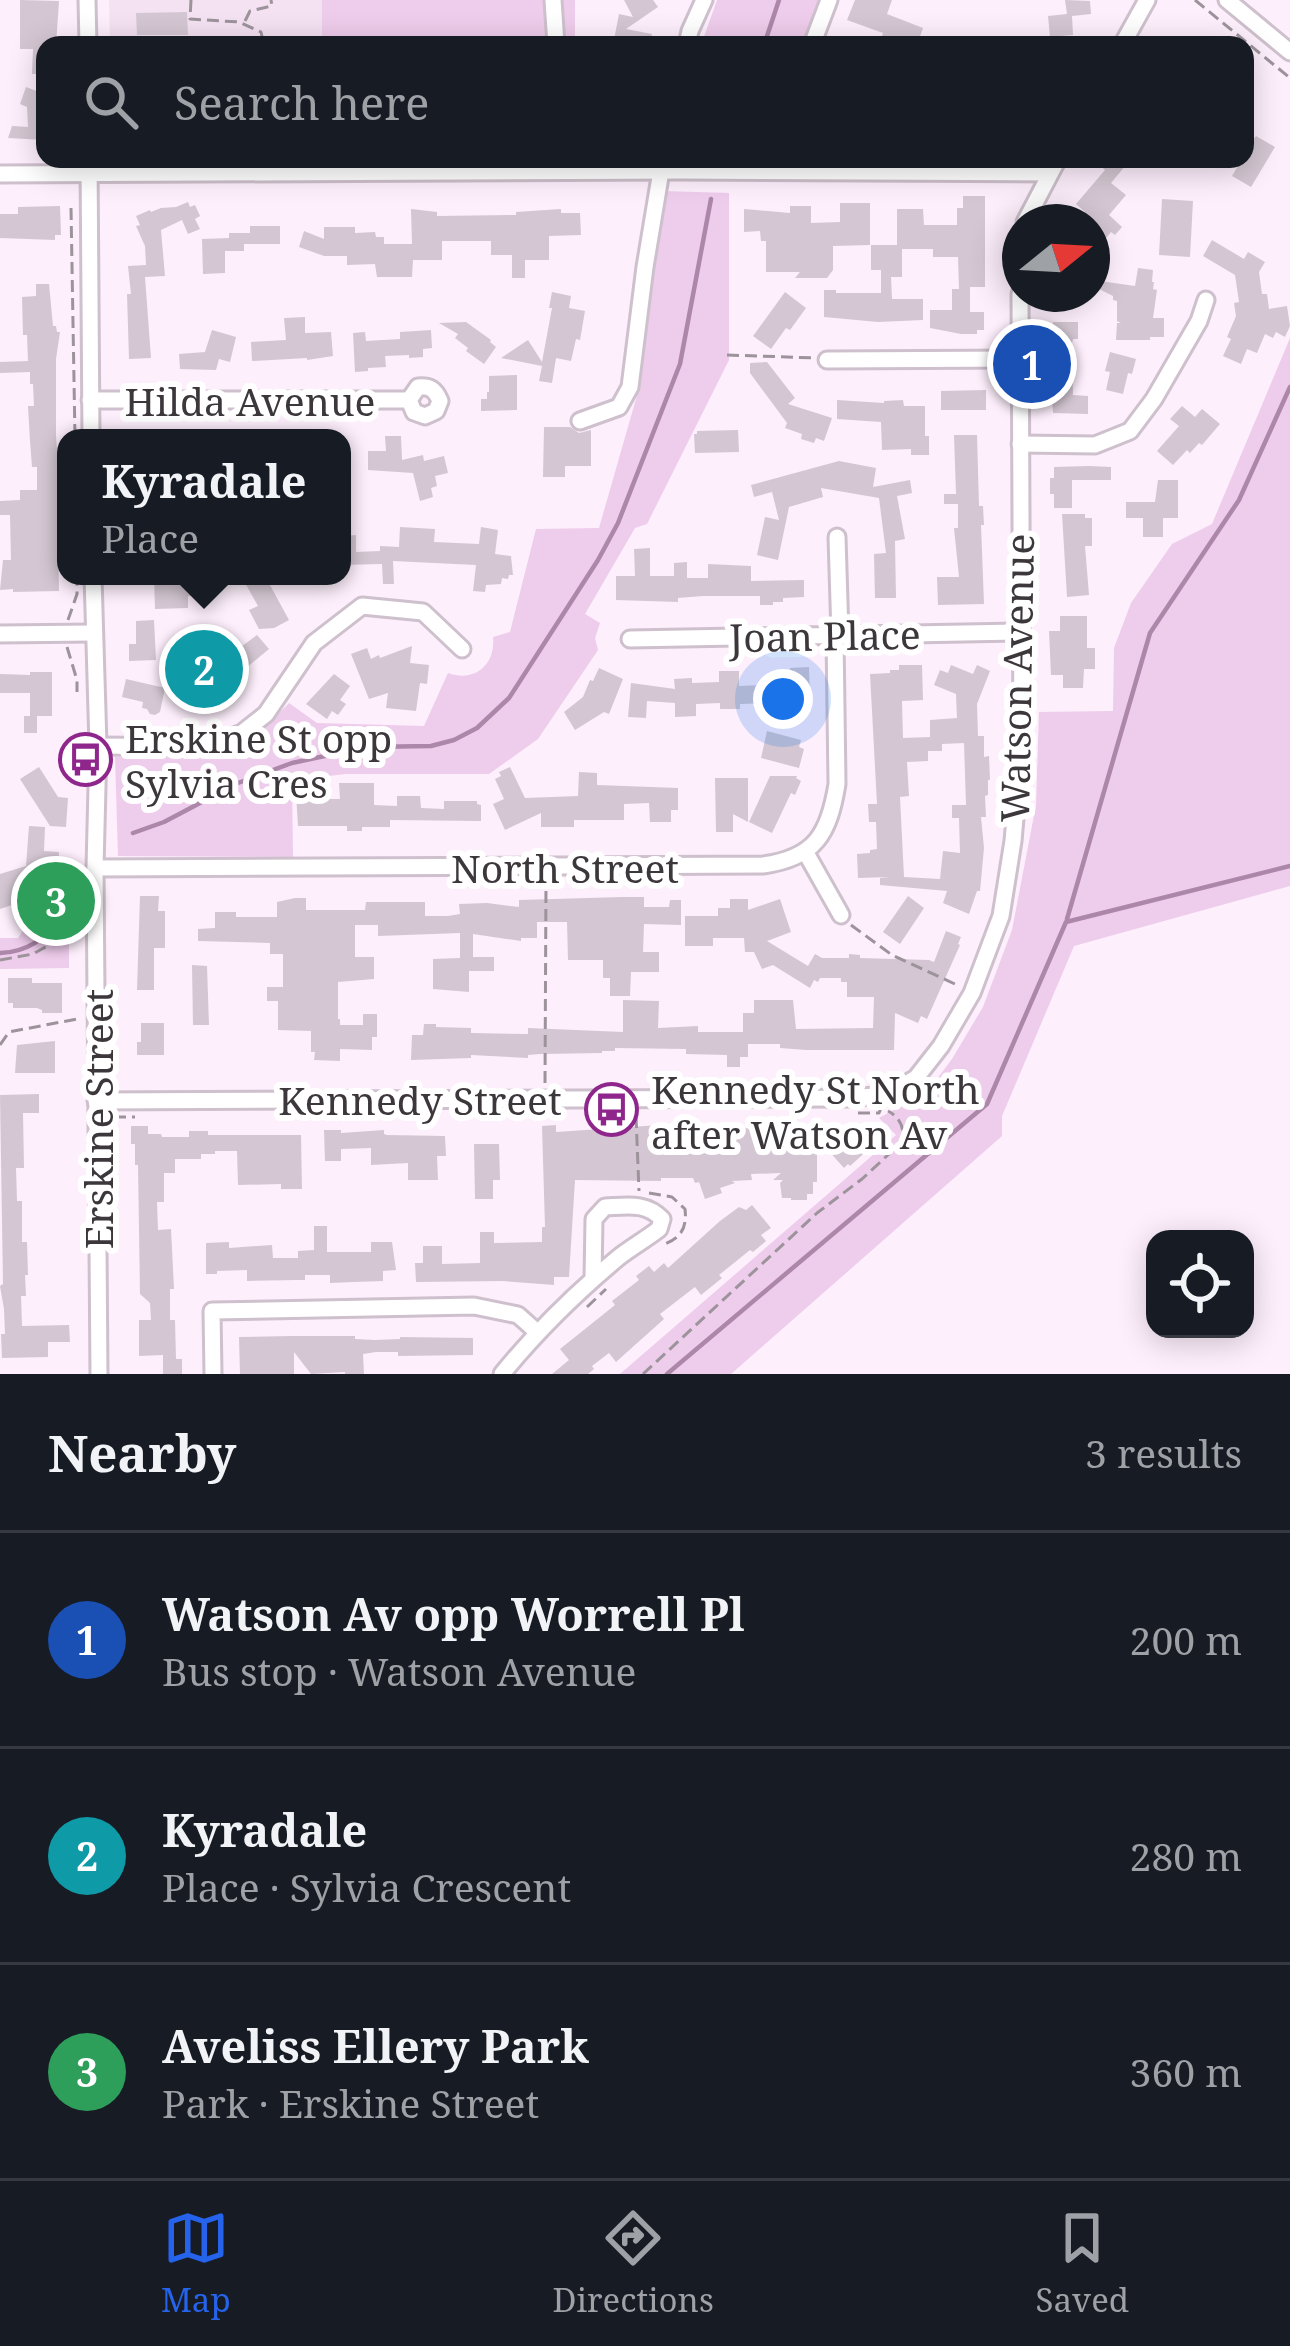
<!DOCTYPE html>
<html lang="en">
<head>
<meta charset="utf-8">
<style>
	body { margin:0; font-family:"Noto Serif",serif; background:#242831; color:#f1f3f6 }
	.controls { position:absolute; right:36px; bottom:36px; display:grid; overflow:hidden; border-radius:24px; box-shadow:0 6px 30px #0003 }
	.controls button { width:108px; height:108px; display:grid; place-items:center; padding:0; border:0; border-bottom:3px solid #363941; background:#171b24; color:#f1f3f6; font:60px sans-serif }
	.compass { position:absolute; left:1002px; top:204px; width:108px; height:108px; border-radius:50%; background:#171b24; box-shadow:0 6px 30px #0003; rotate:72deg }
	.you { position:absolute; left:783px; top:699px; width:42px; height:42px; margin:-30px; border:9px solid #fff; border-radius:50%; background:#1a73e8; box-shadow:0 0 0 18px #1a73e833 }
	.badge { display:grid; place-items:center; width:78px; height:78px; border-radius:50%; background:#2563eb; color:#fff; font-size:39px; font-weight:700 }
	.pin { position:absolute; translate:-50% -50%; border:6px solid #fff; box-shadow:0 3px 12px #0006 }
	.popup { position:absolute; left:57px; top:429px; width:294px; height:156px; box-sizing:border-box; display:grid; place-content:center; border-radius:24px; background:#171b24; filter:drop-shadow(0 3px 9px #0005); font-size:39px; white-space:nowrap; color:#9ea1a6 }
	.popup b { font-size:45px; color:#f1f3f6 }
	.popup::after { content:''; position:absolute; left:50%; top:100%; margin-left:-24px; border:24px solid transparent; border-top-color:#171b24 }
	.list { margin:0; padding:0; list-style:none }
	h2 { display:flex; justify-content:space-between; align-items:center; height:156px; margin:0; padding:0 48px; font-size:51px }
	h2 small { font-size:39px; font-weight:400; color:#9ea1a6 }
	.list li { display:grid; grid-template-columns:78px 1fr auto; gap:36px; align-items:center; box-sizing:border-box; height:216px; padding:0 48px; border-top:3px solid #363941 }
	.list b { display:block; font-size:45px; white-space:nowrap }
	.list p { margin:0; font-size:39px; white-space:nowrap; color:#9ea1a6 }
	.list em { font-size:39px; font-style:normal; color:#9ea1a6 }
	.icon { flex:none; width:66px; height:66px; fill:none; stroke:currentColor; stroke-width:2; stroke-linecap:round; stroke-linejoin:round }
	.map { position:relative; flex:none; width:1290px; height:1374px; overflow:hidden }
	.search { position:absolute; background:#171b24; box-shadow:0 6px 30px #0003; left:36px; right:36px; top:36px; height:132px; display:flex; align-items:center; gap:30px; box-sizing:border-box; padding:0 42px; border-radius:24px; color:#9ea1a6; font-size:45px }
	.sheet { height:804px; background:#171b24 }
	nav { display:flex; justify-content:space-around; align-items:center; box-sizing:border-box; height:168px; border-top:3px solid #363941; background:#171b24; font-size:33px; color:#9ea1a6 }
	nav a { display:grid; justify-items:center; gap:6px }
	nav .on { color:#2563eb }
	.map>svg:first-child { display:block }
</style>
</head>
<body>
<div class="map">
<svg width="1290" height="1374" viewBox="0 0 1290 1374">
	<rect width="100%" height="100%" fill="#fdeffc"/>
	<path fill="#f4e1f2" d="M109,0H322V45H110Z"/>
	<g fill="#eecceb">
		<rect x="322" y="0" width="253" height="45"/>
		<path d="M717,0H822L805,45H701Z"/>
		<path d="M663,191L729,193V360L647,524L635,528L585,614L600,623L595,638L598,650L538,739L489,774H346L292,780L293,857L118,856L115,757C191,756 232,763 289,703L317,723L424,726L448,673C474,683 496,665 493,637L510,632L536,529L599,528L640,385Z"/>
		<path d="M1290,338V886L1074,946L1002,1116V1136L731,1374H620L896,1135L879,1118L928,1091L952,1059L983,1007L1012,930L1036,805L1039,712L1113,711L1114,648L1131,603L1172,544L1212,524Z"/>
		<path d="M69,864V968L0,969V938H18Z"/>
	</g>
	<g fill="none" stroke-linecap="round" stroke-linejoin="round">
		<g stroke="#ad87aa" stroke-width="4.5">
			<path d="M764,45L779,0"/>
			<path d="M133,833L164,822L238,783L292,763L367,747L431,746L454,740L477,728L509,698L598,560L618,523L680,364L711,199"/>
			<path d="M1067,919L1150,633L1239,500L1290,387"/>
			<path d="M0,953C29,952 44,938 63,918"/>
			<path d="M667,1374L987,1104L1066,922L1290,866"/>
		</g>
	</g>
	<g fill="#d4c7d3" fill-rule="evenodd">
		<path d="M20,0L59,1L56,45H45V74H32L33,49H20Z"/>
		<path d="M624,0H653L658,7L626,29L652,34L650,45H613L619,14L633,17Z"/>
		<path d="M855,0H892L887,14L923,28L917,45H879L883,33L847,20Z"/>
		<path d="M1065,0L1090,1L1091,14L1072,16L1073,35L1050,37L1048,16L1067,14Z"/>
		<path d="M187,12L188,35H137L136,13Z"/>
		<path d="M26,87L42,93L41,97L45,98V140L8,138L12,126L28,127L27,107L20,104Z"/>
		<path d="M1245,135L1253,140L1256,136L1275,147L1251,187L1232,176L1242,159H1245Z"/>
		<path d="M1092,159H1131L1111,183L1126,195L1109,215L1122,227L1115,235L1111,232L1092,255V222H1077L1085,212L1076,204L1105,170Z"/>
		<path d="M963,196H985V287H970V312H984V330H977V334H961L930,328V310H952V289H959L958,257H933V249H902V277H891L892,299H923V320L878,322L824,317V290H836V293H881V270H871V245H897V209H923L924,225H957V208H963Z"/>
		<path d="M1162,199L1193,201L1190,257L1159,255Z"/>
		<path d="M188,202L190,207L195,205L200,216L195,219L200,229L188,234L182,220L161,230L165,276L145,277L151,358L129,359L127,294H131L128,266L146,265L145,246L136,226L140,225L136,216L150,210L151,212L161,208L176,207Z"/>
		<path d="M840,203H870V245L833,246V270L827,278H795L800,272H766V241H761L760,231L744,232V209L790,213V206H811V223L840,222Z"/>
		<path d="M60,206L61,235H55V240L0,238V214H18V207Z"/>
		<path d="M411,209L437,212V216L516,215V212L561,209V213H580L581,235L549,236V260H525V278H512V255H491V241H442V260H413L412,277H377L375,264L347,265V256H324L299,247L304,231L324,239V227H355V233L375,232L376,237H384V244H412Z"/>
		<path d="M250,226H280V244H244V251H225V273L203,274L202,239L229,238V233H250Z"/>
		<path d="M1212,240L1244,259L1248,252L1265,262L1259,272L1262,294H1267L1269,309L1287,306L1290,326L1285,337L1276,332L1273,338L1265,334L1257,353L1247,349L1241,364L1223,356L1231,339L1227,337L1236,316L1234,303L1239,302L1235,275L1203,256Z"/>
		<path d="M1092,259L1107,273L1100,281L1135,286L1138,268L1153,270L1152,282H1154L1153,289L1157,290L1153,318H1164V337H1150V340H1116L1117,323H1121L1117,321V301L1113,300V296L1095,287L1092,291Z"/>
		<path d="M36,284H49L53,326H56L57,332H60L56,359V435L63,544H58L59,591L13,592V589L0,590L3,560H11L10,515H0V501L20,500V490H37V467H32L30,441L28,406H34L33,384H30V372L0,373V362L28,361L27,335H23L22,297L36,296Z"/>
		<path d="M552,292L571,296L569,308L585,311L580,340L576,339L571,361L556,358L552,383L539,381L542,366L501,358L528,340L542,362L552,308H549Z"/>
		<path d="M785,292L806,308L790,330L786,328L771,349L753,336Z"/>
		<path d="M305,317V333L331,332L333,356L307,360V358L252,361L251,342L286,340L284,318Z"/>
		<path d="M466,322L491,340L490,342L496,347L484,364L466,351L468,348L455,338L458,334L439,323Z"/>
		<path d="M1053,322H1078V339H1073L1072,343L1073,395L1088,396V414L1053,413L1049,354Z"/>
		<path d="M212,330L236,337L230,362L219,359L216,370L180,369L179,354L205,352Z"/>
		<path d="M431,330L432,348L423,349V357L409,358V355L385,356L386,367L368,368V371L355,372L353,333L365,332L366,341L400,339V332Z"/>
		<path d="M1110,352L1136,359L1132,374L1128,373L1123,394L1106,390L1110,372L1105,371Z"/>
		<path d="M767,362L795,398L788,404L832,418L824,441L816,438L814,443L801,439L802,434L785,428L787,423L750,373V363Z"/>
		<path d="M517,375V410L481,411V399H487V392H489V376Z"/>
		<path d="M986,390V410H941V391Z"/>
		<path d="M837,400L884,403V401L903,400L904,406H925V436H929V455H911V449L882,450L881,422L837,419Z"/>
		<path d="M1182,406L1195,417L1202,409L1220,424L1202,445L1199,443L1190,453L1187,450L1173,465L1157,451L1179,426L1170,419Z"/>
		<path d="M544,427H570L579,433L591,430V466H565V477H543Z"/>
		<path d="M738,430L739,452L695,453L694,434H697V431Z"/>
		<path d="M954,435H977L979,506H983L984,525H981L984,604L938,605L937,577H959L954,528H958V504H944V494H956Z"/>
		<path d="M385,436H401L402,460L423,455L424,461L444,456L448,473L435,476L437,486L431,488L433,497L420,501L413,473L368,470V451H386Z"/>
		<path d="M839,461L876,468L873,487L910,480L912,493L897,496L905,539L895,541L896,598H875L874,554L886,553L879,498L821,488L823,497L789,507L778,560L757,555L765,517L779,520L772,492L754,497L751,485Z"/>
		<path d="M1089,466L1111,467V480H1072V508H1054V494H1050V478H1054V467Z"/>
		<path d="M1158,480H1178V518H1163V537H1143V518H1126V502H1155Z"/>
		<path d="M1062,514H1085V518H1092V546H1085L1089,595L1067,597Z"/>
		<path d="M400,527L435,529L434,542L479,544L481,527L498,530L495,554L511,556L513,575H509L508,579L502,578L501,584L486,585L485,592L473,591L476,565L393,561L394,584H383L382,564L342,565V536L356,535V552L380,551V546L399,547Z"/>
		<path d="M650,548V576H674V563L687,562V578H708V564L751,566V581L804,580V597L783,598V602H773V605H760V596H703L678,598V602L616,600V576H635L634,549Z"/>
		<path d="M154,576H190L191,596H188V608L155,609Z"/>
		<path d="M253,576H265L289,620L274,628L259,629L249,610L258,606L244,581Z"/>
		<path d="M1060,616H1087V648H1095V669H1084L1083,688H1063V675H1051L1049,631H1060Z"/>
		<path d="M154,620L156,660L129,661V644H136V621Z"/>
		<path d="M257,635L269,649L234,678L202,689V686L189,690L188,686H166V673H188L184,656L200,651L205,667L219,663Z"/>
		<path d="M412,646L410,663L429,665L427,684L420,683L416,711L386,708L388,693L369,699L351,654L367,648L371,659L379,655L380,658Z"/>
		<path d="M899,665H922L923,700L902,701L903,738L930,737V720L957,718L956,694L934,685L940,670L948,673L951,665L973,674L977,665L990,671L977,704L978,736H984V757L989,756L990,780H988V795L985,796L986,817H981L984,848L980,891H977L969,914L943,903L947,891L880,885V878L889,877L858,878L857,854L870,853V850L877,849L876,822H869L868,804H877L870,674L890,673V670H899ZM964,743L966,805H952V818H959L960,853L943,851L940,879L904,877L900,797L909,796L907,762L928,761V751H942V744Z"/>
		<path d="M809,667L810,702H788V707L771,708V703L740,704V709H720V703L696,704V716L675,717V703L647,701L646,718L628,717L631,683L675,689L674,679L692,678V683L719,682V671H739V686L762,685V680L791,679L790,668Z"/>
		<path d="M599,668L623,679L609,714L604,712L575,730L564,712L583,697L590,680L593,681Z"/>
		<path d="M30,672H52V716H37V733H24V716H30V693H0V674L30,675Z"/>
		<path d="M334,674L350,686L340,700L346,704L338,715L332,711L327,719L306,704Z"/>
		<path d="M126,679L165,688L160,712L155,715L150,714L147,709L142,708L143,702L122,697Z"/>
		<path d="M767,731L801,740L799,747L804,749L799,768L761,758Z"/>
		<path d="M39,767L58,797L68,798L66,827L50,826L20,779Z"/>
		<path d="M510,767L525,798L578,796L579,772L597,773V785L678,788V810H671V822H650L649,803L624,804V820H574V827H541V813L505,830L493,804L504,799L495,779L501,776L499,772Z"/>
		<path d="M770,776H797L796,778L801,781L795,795L791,793L772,833L749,822Z"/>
		<path d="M715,778H748V822L733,814V832H716Z"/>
		<path d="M339,783H374V805L397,806V796H420L421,808L444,809V801H477V804L481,805V821L390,820V827H362V831H347V826H298L296,793L310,794V799H340Z"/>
		<path d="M29,826L45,827L44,851L59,852L58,871L41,869V877L19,875L27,900L0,909V874L26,866Z"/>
		<path d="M140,896H159L158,911H165V948H154V990H137Z"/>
		<path d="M908,896L924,908L900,944L883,932Z"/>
		<path d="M623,897H644V907H669L670,900H681V925L644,924L643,952H659V972H631L630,996H610V978H603V960H568L567,922H537V938H521V941L473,934V957H494V971H469V992L433,989V959L460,958V933L378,936V925H355V957H374V979L338,982V1019H340V1025H363V1014H377V1037H372V1050L340,1049V1061L314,1060L315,1052H311V1031L278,1030V1001H267V987H283V954H270V943L198,941V929L215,928V912H236V917H277V902L295,898H306V910H365L366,902H425V916H448L460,914L459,904L487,903L519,907V900Z"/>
		<path d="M730,899H748V910L780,899L791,932L767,941L808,966L815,954L822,958H849V954L860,955V958L929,960L934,962L946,931L961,937L958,944L960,945L927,1019L921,1016L918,1023L895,1013L894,1050H806L780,1048V1044H748V1057H740V1067H727V1055L686,1054V1049L615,1048V1051H602V1053L540,1054L528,1055V1058L471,1055V1058L411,1060L412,1035H423L424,1024H436V1027L471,1028V1033L528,1034V1028L623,1032V1000L659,1001L658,1028L698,1026V1032H743V1013H754V1000H793L796,1029L873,1028L874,997H847V982H841V978H820L818,982L814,980L810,988L773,965L762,969L754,952H745L744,938H713V946H685V916H718V908H730Z"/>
		<path d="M192,965L207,966L209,1025H193Z"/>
		<path d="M8,978H32V983H62V1013H42V1010L37,1008H13V1003H8Z"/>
		<path d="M141,1023H164V1055H137V1042H141Z"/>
		<path d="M55,1041V1073H15L17,1045Z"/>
		<path d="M39,1094V1113H23L24,1168H16L17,1201H22V1242H27L28,1275H25L26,1296H21L22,1326L69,1325L70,1342H48V1357L2,1358L1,1334H5L4,1309L0,1286L3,1284L0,1095Z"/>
		<path d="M866,1124L880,1139L850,1166L848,1164L844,1168L827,1149L850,1128L855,1134Z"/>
		<path d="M556,1125V1132L660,1125V1129L756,1128V1135L793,1134V1130H809V1134H817V1182H813V1194H807V1200H791V1198H782L780,1183L783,1180H773L781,1173L751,1174L752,1180L732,1181L735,1183L720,1188L722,1193L705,1199L699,1182L695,1183L693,1178H661V1181L575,1180L569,1277H554V1285L502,1281L416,1282L415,1263H423V1246H442V1264L480,1263V1232H494V1243L542,1242V1227H545L542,1126Z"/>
		<path d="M131,1126H148V1134H161L162,1137H189V1131H208V1135H301L302,1189H281V1184L238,1185L237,1151H215V1154H201V1159H175V1173H164V1202H157L158,1230L171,1229L174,1289H170V1320H175L176,1359H182V1374H163V1355L139,1356V1320H151L150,1303L140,1294L138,1165H135V1144H131Z"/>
		<path d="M324,1130H341V1133L384,1130V1134L387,1135L445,1136L446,1156H437L438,1180H408V1163L371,1165V1148L341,1149V1161H325Z"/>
		<path d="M474,1144H499L500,1180H493V1199H475Z"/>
		<path d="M752,1205L771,1228L761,1235L766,1241L753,1252L750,1250L719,1275L722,1278L701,1295L695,1287L660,1314L664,1319L616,1362L609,1353L592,1366L594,1369L588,1374H552L569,1360L560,1349L615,1305L612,1301L639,1280L636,1276L649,1266L654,1272L664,1263L668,1268L720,1221L739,1207L746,1210Z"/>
		<path d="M314,1226H327V1252H371V1242H392L396,1270L383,1271V1281L354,1282L330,1283V1275H305V1280H298L247,1281V1270L217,1271V1274H206V1243L229,1242V1248L272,1245L273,1258H298V1251L314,1250Z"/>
		<path d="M292,1336H355V1339L375,1340L400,1339V1337L473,1338V1355L398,1356V1352H376L363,1354L364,1374H345V1372L311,1374L294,1352V1374H240L239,1337Z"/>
	</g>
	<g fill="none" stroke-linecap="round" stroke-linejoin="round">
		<defs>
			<g id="minor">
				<path d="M87,0L88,45"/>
				<path d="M553,0L556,45"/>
				<path d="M1227,0L1290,52"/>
				<path d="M687,45L690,31L704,0"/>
				<path d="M812,45L829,0"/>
				<path d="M1122,45L1147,0"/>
				<path d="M89,159L91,438"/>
				<path d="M0,174L681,171L1050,173"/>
				<path d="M1025,222L1058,159"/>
				<path d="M827,360L1020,359"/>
				<path d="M90,400H409L418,387C430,386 435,389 440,401L436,411L425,416L414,412L409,400"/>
				<path d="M580,421L619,407L630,387L645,267L661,171"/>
				<path d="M1020,444L1095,445L1130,431L1154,399L1199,321L1206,300"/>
				<path d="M837,537L840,635"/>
				<path d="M93,576L98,746L95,868L99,1374"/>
				<path d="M0,634L93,633"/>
				<path d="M630,639L1021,632"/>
				<path d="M98,746L206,747L242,733L266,714L314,643L362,606L423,612L462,649"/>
				<path d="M806,853L841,915"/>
				<path d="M95,868L763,865C815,858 829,834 837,784L835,635"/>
				<path d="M96,1101L848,1098L887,1095L916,1078L941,1046L972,993L1001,916L1013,841L1022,739L1020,294"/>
				<path d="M213,1374L212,1311L474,1306L518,1315L537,1332"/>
				<path d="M502,1374C537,1331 577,1292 619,1257C632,1247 646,1239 659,1229L662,1219C646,1202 627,1206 605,1207L594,1219L593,1279"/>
			</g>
		</defs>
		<use href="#minor" stroke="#cec0cc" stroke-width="21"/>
		<g stroke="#9c939b" stroke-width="3" stroke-dasharray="12 6" stroke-linecap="butt">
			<path d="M191,0L190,19L239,22L261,32L264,45"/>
			<path d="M1195,0L1290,78"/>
			<path d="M245,21L250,11L272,6L271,0"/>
			<path d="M71,208L75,438"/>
			<path d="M727,355L816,358"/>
			<path d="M68,620L77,594V576"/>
			<path d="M67,647L77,680V692"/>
			<path d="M851,925L892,955L957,985"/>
			<path d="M0,960L33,954L67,935L82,934"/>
			<path d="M0,1045L9,1032L77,1019"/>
			<path d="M545,1083L546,882"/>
			<path d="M858,1113H879L881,1108"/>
			<path d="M117,1114V1117H135"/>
			<path d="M636,1116L639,1191"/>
			<path d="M649,1193L672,1197L685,1209C687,1227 682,1237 665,1244"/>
			<path d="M587,1307L606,1289"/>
			<path d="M643,1374L817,1213L862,1179L903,1141C904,1128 901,1118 888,1111"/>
		</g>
		<use href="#minor" stroke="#fff" stroke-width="15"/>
	</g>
	<defs>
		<symbol id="bus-ring" viewBox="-11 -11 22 22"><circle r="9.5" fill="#fff" stroke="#8e268c" stroke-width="1.5"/><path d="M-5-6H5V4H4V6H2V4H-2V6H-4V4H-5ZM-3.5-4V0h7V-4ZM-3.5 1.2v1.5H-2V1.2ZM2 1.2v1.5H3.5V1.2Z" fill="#8e268c"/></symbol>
	</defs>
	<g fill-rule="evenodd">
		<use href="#bus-ring" x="56" y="730" width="59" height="59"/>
		<use href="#bus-ring" x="582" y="1080" width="59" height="59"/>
	</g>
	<g text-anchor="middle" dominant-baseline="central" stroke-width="12" stroke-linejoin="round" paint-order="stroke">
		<g font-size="39" fill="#3c373b" stroke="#fff">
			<text x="250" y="400">Hilda Avenue</text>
			<text transform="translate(825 635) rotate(-1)">Joan Place</text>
			<text transform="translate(1016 678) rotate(-89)">Watson Avenue</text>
			<text x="565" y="867">North Street</text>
			<text x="420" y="1099">Kennedy Street</text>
			<text transform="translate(97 1119) rotate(-90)">Erskine Street</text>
		</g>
		<g font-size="39" fill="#3c373b" stroke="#fff" text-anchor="start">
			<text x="125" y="737">Erskine St opp<tspan x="125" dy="45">Sylvia Cres</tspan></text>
			<text x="651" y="1088">Kennedy St North<tspan x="651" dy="45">after Watson Av</tspan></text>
		</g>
	</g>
</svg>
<div class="controls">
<button><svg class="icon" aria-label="locate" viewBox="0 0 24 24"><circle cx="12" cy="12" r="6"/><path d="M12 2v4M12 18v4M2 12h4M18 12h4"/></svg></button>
</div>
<svg class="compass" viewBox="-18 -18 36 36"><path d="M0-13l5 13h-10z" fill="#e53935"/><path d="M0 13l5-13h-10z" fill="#9ea1a6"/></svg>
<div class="you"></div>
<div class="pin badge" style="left:1032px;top:364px;background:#1a4fb4">1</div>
<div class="pin badge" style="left:204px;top:669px;background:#0f9aa8">2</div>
<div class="popup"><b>Kyradale</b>Place</div>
<div class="pin badge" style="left:56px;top:901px;background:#2e9e5b">3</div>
<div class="search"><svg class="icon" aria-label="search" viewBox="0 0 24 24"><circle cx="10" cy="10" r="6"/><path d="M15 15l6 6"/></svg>Search here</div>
</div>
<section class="sheet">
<h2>Nearby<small>3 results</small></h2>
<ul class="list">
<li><span class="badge" style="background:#1a4fb4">1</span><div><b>Watson Av opp Worrell Pl</b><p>Bus stop · Watson Avenue</p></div><em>200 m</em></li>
<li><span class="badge" style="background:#0f9aa8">2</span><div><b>Kyradale</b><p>Place · Sylvia Crescent</p></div><em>280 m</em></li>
<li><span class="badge" style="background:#2e9e5b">3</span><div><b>Aveliss Ellery Park</b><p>Park · Erskine Street</p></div><em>360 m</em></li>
</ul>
</section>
<nav>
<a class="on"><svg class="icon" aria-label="map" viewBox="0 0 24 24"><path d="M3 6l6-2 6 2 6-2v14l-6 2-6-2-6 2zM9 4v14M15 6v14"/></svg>Map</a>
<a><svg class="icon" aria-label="directions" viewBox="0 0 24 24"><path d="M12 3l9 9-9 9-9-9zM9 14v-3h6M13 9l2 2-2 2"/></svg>Directions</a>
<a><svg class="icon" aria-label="saved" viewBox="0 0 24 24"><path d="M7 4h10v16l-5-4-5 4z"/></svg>Saved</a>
</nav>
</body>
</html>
